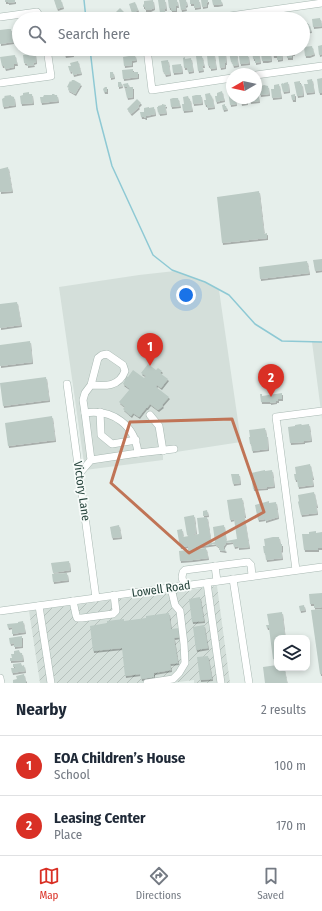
<!DOCTYPE html>
<html lang="en">
<head>
<meta charset="utf-8">
<style>
	body { margin:0; font-family:"Fira Sans Condensed",sans-serif; background:#f6f6f7; color:#1f2937 }
	.controls { position:absolute; right:12px; bottom:12px; display:grid; overflow:hidden; border-radius:8px; box-shadow:0 2px 6px #0003 }
	.controls button { width:36px; height:36px; display:grid; place-items:center; padding:0; border:0; border-bottom:1px solid #e0e1e3; background:#fff; color:#1f2937; font:20px sans-serif }
	.compass { position:absolute; left:226px; top:68px; width:36px; height:36px; border-radius:50%; background:#fff; box-shadow:0 2px 6px #0003; rotate:261deg }
	.you { position:absolute; left:186px; top:295px; width:14px; height:14px; margin:-10px; border:3px solid #fff; border-radius:50%; background:#1a73e8; box-shadow:0 0 0 6px #1a73e833 }
	.badge { display:grid; place-items:center; width:26px; height:26px; border-radius:50%; background:#d93025; color:#fff; font-size:13px; font-weight:700 }
	.pin { position:absolute; translate:-50% -33px; filter:drop-shadow(0 1px 2px #0008) }
	.pin::after { content:''; position:absolute; top:21px; width:14px; height:12px; background:inherit; clip-path:polygon(0 0,100% 0,50% 100%) }
	.list { margin:0; padding:0; list-style:none }
	h2 { display:flex; justify-content:space-between; align-items:center; height:52px; margin:0; padding:0 16px; font-size:17px }
	h2 small { font-size:13px; font-weight:400; color:#747a83 }
	.list li { display:grid; grid-template-columns:26px 1fr auto; gap:12px; align-items:center; box-sizing:border-box; height:60px; padding:0 16px; border-top:1px solid #e0e1e3 }
	.list b { display:block; font-size:15px; white-space:nowrap }
	.list p { margin:0; font-size:13px; white-space:nowrap; color:#747a83 }
	.list em { font-size:13px; font-style:normal; color:#747a83 }
	.icon { flex:none; width:22px; height:22px; fill:none; stroke:currentColor; stroke-width:2; stroke-linecap:round; stroke-linejoin:round }
	.map { position:relative; flex:none; width:322px; height:683px; overflow:hidden }
	.search { position:absolute; background:#fff; box-shadow:0 2px 6px #0003; left:12px; right:12px; top:12px; height:44px; display:flex; align-items:center; gap:10px; box-sizing:border-box; padding:0 14px; border-radius:22px; color:#747a83; font-size:15px }
	.sheet { height:172px; background:#fff }
	nav { display:flex; justify-content:space-around; align-items:center; box-sizing:border-box; height:56px; border-top:1px solid #e0e1e3; background:#fff; font-size:11px; color:#747a83 }
	nav a { display:grid; justify-items:center; gap:2px }
	nav .on { color:#d93025 }
	.map>svg:first-child { display:block }
</style>
</head>
<body>
<div class="map">
<svg width="322" height="683" viewBox="0 0 322 683">
	<defs>
		<pattern id="industrial-furrows" width="10" height="10" patternUnits="userSpaceOnUse"><rect width="10" height="10" fill="#d4dfda"/><path d="M-1 1l2-2M0 10L10 0M9 11l2-2" fill="none" stroke="#b6c1bc"/></pattern>
		<filter id="shadow"><feDropShadow dx="1" dy="2" stdDeviation="0" flood-color="#0004"/></filter>
	</defs>
	<rect width="100%" height="100%" fill="#e6efeb"/>
	<g fill="#d4dfda">
		<path d="M175,271L205,282L219,290L241,442L163,454V460L85,470L59,287L139,275Z"/>
		<path d="M312,342H322V419Z"/>
	</g>
	<path fill="url(#industrial-furrows)" d="M217,586L230,683H194V680L171,683H40L29,611Z"/>
	<g fill="none" stroke-linecap="round" stroke-linejoin="round">
		<g stroke="#8ec9d4" stroke-width="1.5">
			<path d="M84,0L86,19"/>
			<path d="M90,49L97,109L112,166L153,255L172,270L205,282L229,295L255,324L282,341L322,342"/>
		</g>
	</g>
	<g fill="#bbcac4" filter="url(#shadow)">
		<path d="M5,0H15V2L8,3V2H5Z"/>
		<path d="M54,0H61L63,7L57,9Z"/>
		<path d="M153,0L154,8L150,10H145V7H143V5L144,4V1Z"/>
		<path d="M158,0H165L166,9H164L165,12L160,13Z"/>
		<path d="M168,0H177L178,6H176V11H171V8H169Z"/>
		<path d="M179,0H186L187,5L185,6L186,9L181,10Z"/>
		<path d="M190,0H199L200,7L194,8V4H190Z"/>
		<path d="M201,0H208V2L207,3V6L202,7Z"/>
		<path d="M212,0H221L222,4L217,5H213Z"/>
		<path d="M135,2L138,10L133,13H132L129,4Z"/>
		<path d="M120,8L129,17L127,19H122L115,13Z"/>
		<path d="M320,18L322,26L313,27L312,19Z"/>
		<path d="M303,23H308V24H309L311,31L303,32Z"/>
		<path d="M8,29H11L13,42L0,44V30Z"/>
		<path d="M322,45V54L319,55L318,46Z"/>
		<path d="M312,46L314,54L309,56H305L304,47Z"/>
		<path d="M63,49H72L73,55L65,56Z"/>
		<path d="M110,49V54H107L106,50Z"/>
		<path d="M122,49H136V50L122,52Z"/>
		<path d="M252,49H258L260,62L255,63V59H253Z"/>
		<path d="M272,49H281L282,59L277,60V56H273Z"/>
		<path d="M286,49H293L294,54H292V58H287Z"/>
		<path d="M236,51L238,65L233,66L232,62H231L229,52Z"/>
		<path d="M225,52L226,63H225V67L220,68L218,53Z"/>
		<path d="M270,52L271,60L267,61H262L261,53Z"/>
		<path d="M35,53L36,62L33,63L34,65L27,66V64L24,63L23,55Z"/>
		<path d="M214,54L216,68L210,69V65L208,66L207,55Z"/>
		<path d="M15,55L17,64H14V67L5,69L4,66H2L0,57Z"/>
		<path d="M135,55L136,60L132,61V65L124,66L123,57Z"/>
		<path d="M248,55L249,63L240,64L239,56Z"/>
		<path d="M196,56H202L204,66H202L203,70L198,71Z"/>
		<path d="M185,57V59L191,58L193,71L188,72L187,68H184L183,58Z"/>
		<path d="M168,60L170,74L165,75L164,72H163L161,61Z"/>
		<path d="M78,61L81,73L73,75L72,71L70,72L68,66H71L70,63Z"/>
		<path d="M181,64L182,72L173,73L172,65Z"/>
		<path d="M133,69V72H138V77L123,79L122,70Z"/>
		<path d="M110,72H113L114,77L110,78Z"/>
		<path d="M322,78V93H319L317,79Z"/>
		<path d="M312,79L314,92L306,93L304,84H308L307,80Z"/>
		<path d="M72,80H74L81,84L75,94L68,90L69,88L67,87L70,81L71,82Z"/>
		<path d="M300,81V85L302,84L303,95L297,96L294,82Z"/>
		<path d="M118,82H121L122,86L118,87Z"/>
		<path d="M288,82L289,91L283,92L281,84L283,83L284,84V83Z"/>
		<path d="M128,83L129,87H133V97L127,98L125,89L126,88H127V87H124L123,84Z"/>
		<path d="M279,84L281,97L272,98L271,89H274V85Z"/>
		<path d="M264,85L268,86L269,94L260,95L259,87Z"/>
		<path d="M105,87H107V92H104L103,89Z"/>
		<path d="M256,89H257L259,101L250,102L249,98H256Z"/>
		<path d="M232,90V98H235L236,104L230,105L228,91Z"/>
		<path d="M222,91L224,100L216,102L215,96H217V93Z"/>
		<path d="M29,92V94H32L33,103L21,104L20,96L23,95V93Z"/>
		<path d="M210,93L211,97L212,96L214,107L207,108V105H205L204,100H206L205,94Z"/>
		<path d="M52,94H54L55,95H57L58,101L41,103L40,97H43L44,95H52Z"/>
		<path d="M295,94V100H292L291,95Z"/>
		<path d="M11,95V96L14,97L15,105L3,107L2,99L5,97L4,96Z"/>
		<path d="M196,95H201L202,103L193,104L192,96Z"/>
		<path d="M188,96L189,99H190L192,110L183,111L182,104H184L183,97Z"/>
		<path d="M173,98H178L180,106L171,107L170,99Z"/>
		<path d="M240,98H247V103L241,104Z"/>
		<path d="M137,99L141,103L138,106L139,107L131,114L127,109Z"/>
		<path d="M162,104L166,105V106L165,107L166,113L159,114V112L158,113L157,107H158V106L162,105Z"/>
		<path d="M225,104V106H226L227,109L223,110L222,105Z"/>
		<path d="M149,107V108L154,107L155,114L146,116V118H145L144,117H141L140,112H144V108Z"/>
		<path d="M8,167L12,191L0,192V169Z"/>
		<path d="M259,191L264,234L267,233V238L222,243L217,197Z"/>
		<path d="M322,259V270L315,271L313,260Z"/>
		<path d="M307,261L309,273L260,279L259,267Z"/>
		<path d="M17,302L21,325L0,328V304Z"/>
		<path d="M30,341L32,362L0,366V345Z"/>
		<path d="M148,364L156,370L158,368L162,371L160,373L168,379L161,388L157,385L156,387L169,397L162,405L163,406L158,410L150,404L147,408H146L139,417L133,413L131,416L123,409L125,407L119,402L130,389L123,384L125,380L124,379L126,376L128,377L133,370L144,378L146,376L141,373Z"/>
		<path d="M46,377L49,400L3,406L0,383Z"/>
		<path d="M282,393V399H278V401H276V402L270,403V402H261L260,394H262V396Z"/>
		<path d="M52,416L55,440L8,446L5,423Z"/>
		<path d="M301,424L302,425L309,424L311,440L304,441V442L290,443L288,427L295,426V425Z"/>
		<path d="M265,428L266,435H267L268,449L252,451L251,444H250L249,437H250L249,430Z"/>
		<path d="M310,464L313,478H312L313,485L298,487L297,480H295L294,474H296L295,467Z"/>
		<path d="M265,470V471L272,470L274,486L267,487V488L253,489L251,473Z"/>
		<path d="M231,474H239L240,483L233,484Z"/>
		<path d="M314,492L317,506H316L317,513L301,515L298,502L299,501L298,495Z"/>
		<path d="M242,498L245,516H244L249,547L238,548V546L234,547L233,543L232,542L226,543L224,546V549L226,550L225,551L219,550V547L215,544L196,547V549L206,548L208,558L193,560L180,561L179,551L188,550V546L180,547L177,530L182,529L183,537L189,536L188,535H187L184,517L194,515L196,533L194,534V535L199,534L197,518L207,517L211,543L215,542L213,527L224,525L226,541L237,539L234,519L230,520L227,500Z"/>
		<path d="M269,501V503L276,502L278,517L265,521V519L258,520L255,505Z"/>
		<path d="M207,510L208,515L203,516V511Z"/>
		<path d="M119,525L121,537L112,538L110,527Z"/>
		<path d="M316,531V533L322,532V548H318V550H304L302,534H309V532Z"/>
		<path d="M273,537H279L280,544H282V550L281,551L282,558L266,560L265,553H264L263,546H265L264,539Z"/>
		<path d="M69,561L70,570L53,573L51,563Z"/>
		<path d="M67,573L68,580L53,582L52,574Z"/>
		<path d="M322,593V607L314,608V604H310L309,594Z"/>
		<path d="M200,597L204,621L192,622L189,599Z"/>
		<path d="M304,605L305,610L300,611L299,606Z"/>
		<path d="M322,609V674H320L311,610Z"/>
		<path d="M282,612L285,638H277V659H273L269,628H267L266,625H269L267,614Z"/>
		<path d="M169,613L171,629L179,628L180,637L174,638L178,663L170,664L171,670L154,673V677L141,679L140,674L125,676L122,648L93,651L90,626L107,623V621L124,619V621L146,618V616Z"/>
		<path d="M23,621L25,632L12,634V627L8,628L7,624L18,623V622Z"/>
		<path d="M204,625L208,648L196,650L193,627Z"/>
		<path d="M22,636V646L14,647V643L10,644L9,638Z"/>
		<path d="M19,650L20,653H22L23,660L10,661V658H12L11,654H14V651Z"/>
		<path d="M208,656L212,679L200,680L197,657Z"/>
		<path d="M21,663L22,666L24,665L25,671L12,673L11,668H15V667H13V664Z"/>
		<path d="M277,665V668H284L287,683H265L263,667Z"/>
		<path d="M24,674L25,680L26,679V683H13V680L17,679L16,676Z"/>
	</g>
	<g fill="none" stroke-linecap="round" stroke-linejoin="round">
		<defs>
			<g id="minor">
				<path d="M0,17L37,12L41,19"/>
				<path d="M209,19L322,3"/>
				<path d="M147,49L152,90L232,78"/>
				<path d="M256,75L322,66"/>
				<path d="M0,83L51,76L47,49"/>
				<path d="M67,384L96,598"/>
				<path d="M100,412L101,435L112,444L136,440"/>
				<path d="M85,413L83,400L85,393L91,385L98,358L102,355L107,354L123,365L125,371C119,387 106,386 91,385"/>
				<path d="M150,415L159,426L163,451"/>
				<path d="M138,453L174,449"/>
				<path d="M79,474L91,460L138,453C135,425 113,409 85,413L91,460"/>
				<path d="M215,566L217,581"/>
				<path d="M296,570L276,417L322,411"/>
				<path d="M233,579L249,683"/>
				<path d="M207,583L221,683"/>
				<path d="M184,586L182,577L183,572L185,570L248,562L251,565L252,576"/>
				<path d="M73,601L76,615L77,618H82L113,614L116,611L114,595"/>
				<path d="M39,606L51,683"/>
				<path d="M0,611L322,567"/>
				<path d="M0,678L1,683"/>
				<path d="M147,683L173,679L179,673L185,663L184,644L180,611L175,605L171,588"/>
			</g>
		</defs>
		<use href="#minor" stroke="#a8b8b2" stroke-width="8"/>
		<use href="#minor" stroke="#fff" stroke-width="7"/>
	</g>
	<path fill="none" stroke="#c07456" stroke-width="3" stroke-linejoin="round" d="M232,419L264,512L189,553L111,483L130,422Z"/>
	<g text-anchor="middle" dominant-baseline="central" stroke-width="3.5" stroke-linejoin="round" paint-order="stroke">
		<g font-size="12" fill="#24423a" stroke="#f7fbf9">
			<text transform="translate(82 491) rotate(82)">Victory Lane</text>
			<text transform="translate(161 589) rotate(-8)">Lowell Road</text>
		</g>
	</g>
</svg>
<div class="controls">
<button><svg class="icon" aria-label="layers" viewBox="0 0 24 24"><path d="M12 4l9 5-9 5-9-5zM3 14l9 5 9-5"/></svg></button>
</div>
<svg class="compass" viewBox="-18 -18 36 36"><path d="M0-13l5 13h-10z" fill="#e53935"/><path d="M0 13l5-13h-10z" fill="#747a83"/></svg>
<div class="you"></div>
<div class="pin badge" style="left:150px;top:366px">1</div>
<div class="pin badge" style="left:271px;top:397px">2</div>
<div class="search"><svg class="icon" aria-label="search" viewBox="0 0 24 24"><circle cx="10" cy="10" r="6"/><path d="M15 15l6 6"/></svg>Search here</div>
</div>
<section class="sheet">
<h2>Nearby<small>2 results</small></h2>
<ul class="list">
<li><span class="badge">1</span><div><b>EOA Children’s House</b><p>School</p></div><em>100 m</em></li>
<li><span class="badge">2</span><div><b>Leasing Center</b><p>Place</p></div><em>170 m</em></li>
</ul>
</section>
<nav>
<a class="on"><svg class="icon" aria-label="map" viewBox="0 0 24 24"><path d="M3 6l6-2 6 2 6-2v14l-6 2-6-2-6 2zM9 4v14M15 6v14"/></svg>Map</a>
<a><svg class="icon" aria-label="directions" viewBox="0 0 24 24"><path d="M12 3l9 9-9 9-9-9zM9 14v-3h6M13 9l2 2-2 2"/></svg>Directions</a>
<a><svg class="icon" aria-label="saved" viewBox="0 0 24 24"><path d="M7 4h10v16l-5-4-5 4z"/></svg>Saved</a>
</nav>
</body>
</html>
